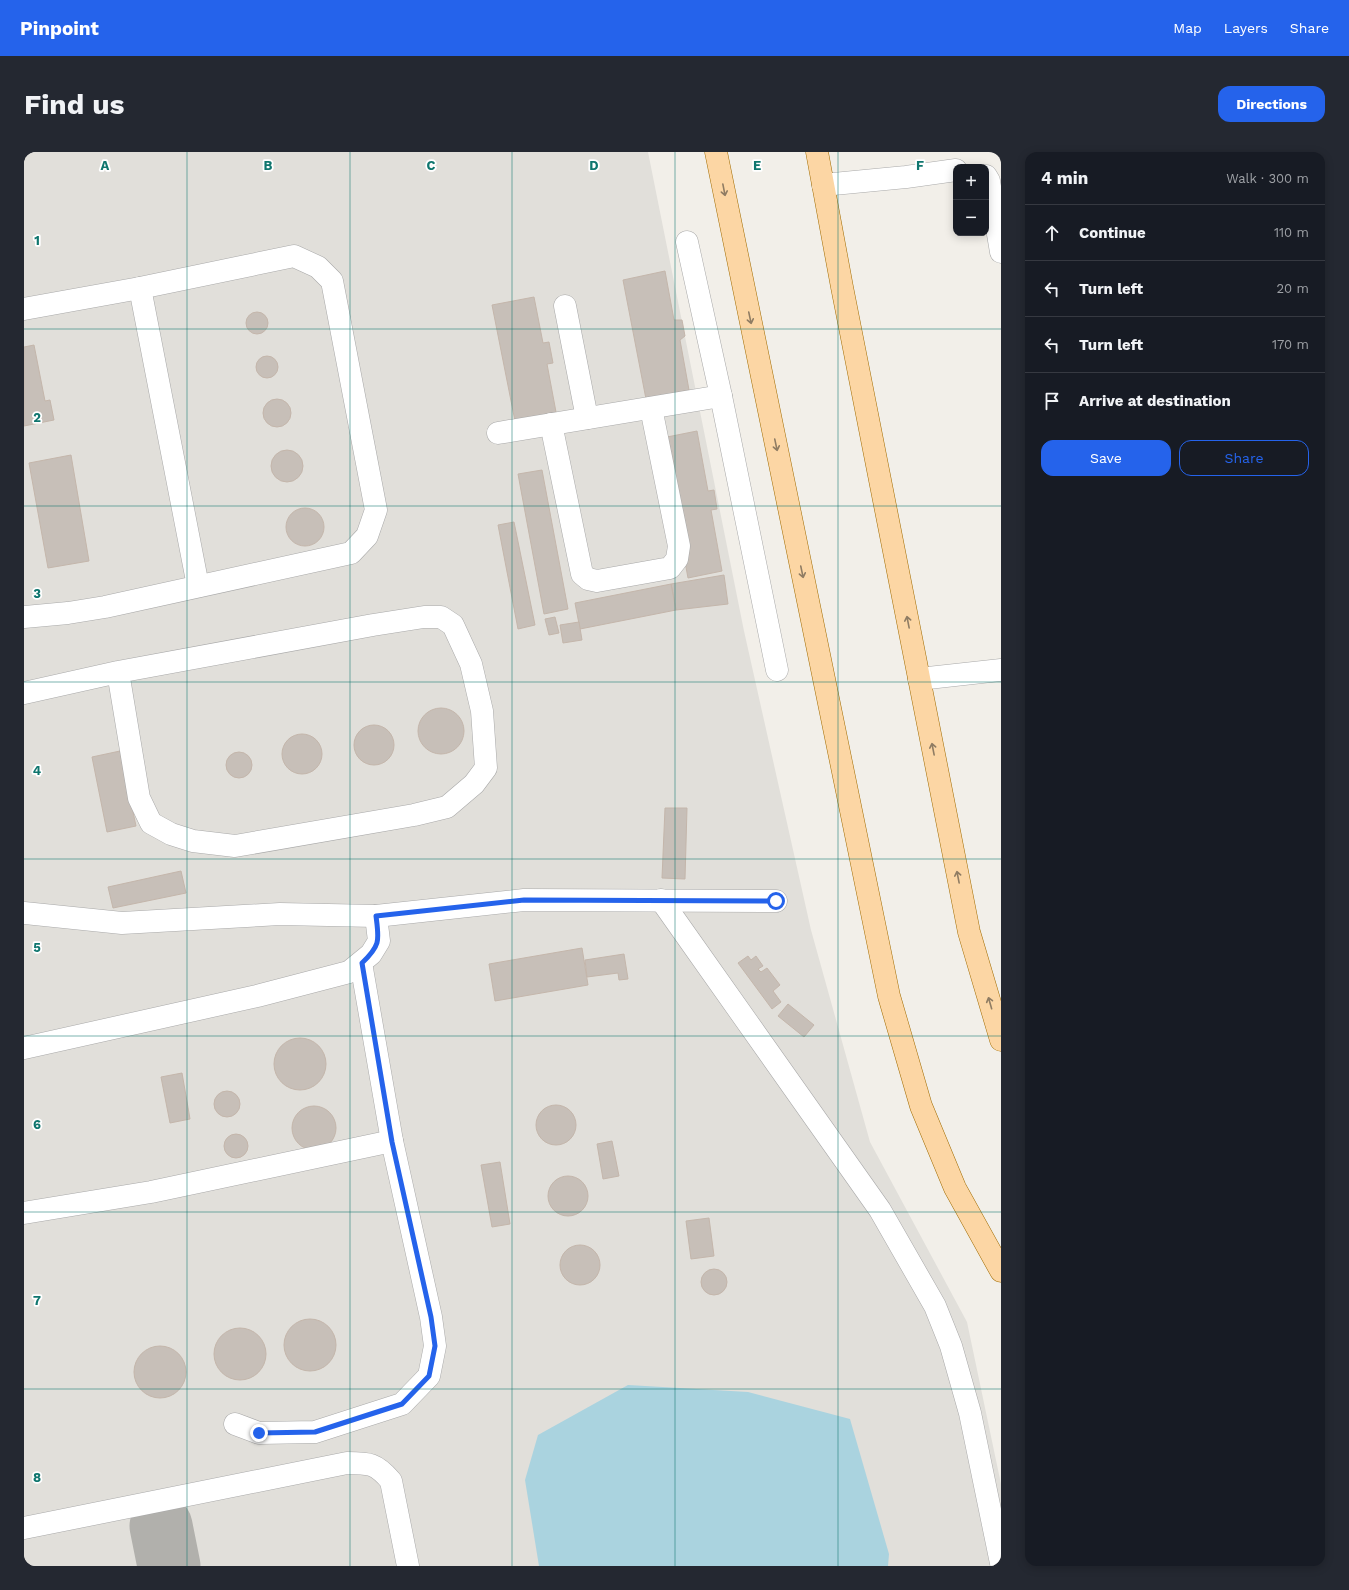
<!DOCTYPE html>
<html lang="en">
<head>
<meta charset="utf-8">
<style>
	body { margin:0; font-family:"Work Sans",sans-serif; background:#242831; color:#f1f3f6 }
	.controls { position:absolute; right:12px; top:12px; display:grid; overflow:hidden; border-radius:8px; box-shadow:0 2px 10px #0003 }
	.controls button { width:36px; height:36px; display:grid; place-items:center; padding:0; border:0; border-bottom:1px solid #363941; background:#171b24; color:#f1f3f6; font:20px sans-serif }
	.stop { position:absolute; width:12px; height:12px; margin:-9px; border:3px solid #2563eb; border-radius:50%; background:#fff }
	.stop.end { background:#2563eb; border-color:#fff; box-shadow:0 1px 4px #0008 }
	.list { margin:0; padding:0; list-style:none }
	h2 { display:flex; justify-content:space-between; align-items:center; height:52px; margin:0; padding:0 16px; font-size:17px }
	h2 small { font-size:13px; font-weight:400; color:#9ea1a6 }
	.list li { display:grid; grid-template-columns:26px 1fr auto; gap:12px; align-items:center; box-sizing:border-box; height:56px; padding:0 16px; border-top:1px solid #363941 }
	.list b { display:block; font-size:15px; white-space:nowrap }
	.list em { font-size:13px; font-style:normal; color:#9ea1a6 }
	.actions { display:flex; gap:8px; padding:12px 16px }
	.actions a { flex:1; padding:9px 0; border:1px solid #2563eb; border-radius:12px; text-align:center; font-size:14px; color:#2563eb }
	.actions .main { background:#2563eb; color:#fff }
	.icon { flex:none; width:22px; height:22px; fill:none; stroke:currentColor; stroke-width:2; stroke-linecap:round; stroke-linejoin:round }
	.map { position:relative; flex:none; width:977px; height:1414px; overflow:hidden; border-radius:12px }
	header { display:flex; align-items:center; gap:24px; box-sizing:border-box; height:56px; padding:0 20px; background:#2563eb; color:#fff }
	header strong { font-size:19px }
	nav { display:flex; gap:22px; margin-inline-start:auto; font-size:14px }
	.intro { display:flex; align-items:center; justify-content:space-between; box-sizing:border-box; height:96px; padding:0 24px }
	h1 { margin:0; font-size:28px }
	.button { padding:10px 18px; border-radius:12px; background:#2563eb; color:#fff; font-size:14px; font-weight:700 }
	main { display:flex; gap:24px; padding:0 24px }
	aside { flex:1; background:#171b24; border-radius:12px; box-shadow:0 2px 10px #0003 }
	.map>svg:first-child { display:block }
</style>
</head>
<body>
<header>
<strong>Pinpoint</strong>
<nav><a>Map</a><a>Layers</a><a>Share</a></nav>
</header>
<div class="intro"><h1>Find us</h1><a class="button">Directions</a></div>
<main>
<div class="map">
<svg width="977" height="1414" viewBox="0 0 977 1414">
	<rect width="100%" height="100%" fill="#f2efe9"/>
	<path fill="#e1dfda" d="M0,0H624L720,479L787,778L846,990L943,1170L977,1332V1414H0Z"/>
	<path fill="#aad3df" d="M604,1233L724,1240L826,1267L865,1402L864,1414H515L501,1328L514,1283Z"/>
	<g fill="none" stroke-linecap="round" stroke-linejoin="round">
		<path stroke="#b1b0ac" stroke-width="63" d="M137,1374L145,1414"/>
	</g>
	<g fill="#c7bfb8" stroke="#c4b6ab">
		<path d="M641,119L650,168H658L661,184L656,188L665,238L622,247L599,128Z"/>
		<path d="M510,145L519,191L525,190L529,211L523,212L532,260L491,269L468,153Z"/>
		<circle cx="233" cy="171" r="11"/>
		<path d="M10,193L21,249L26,248L30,268L0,274V195Z"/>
		<circle cx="243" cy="215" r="11"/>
		<circle cx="253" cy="261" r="14"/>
		<path d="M673,279L684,339L690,338L693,357L687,358L698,419L664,426L638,286Z"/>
		<circle cx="263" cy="314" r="16"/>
		<path d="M47,303L65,409L24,416L5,311Z"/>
		<path d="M518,318L544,457L520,462L494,322Z"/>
		<circle cx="281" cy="375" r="19"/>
		<path d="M490,370L511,473L494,477L474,373Z"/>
		<path d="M700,423L704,452L652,458L647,432Z"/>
		<path d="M647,432L652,458L556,477L551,451Z"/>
		<path d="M531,465L535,481L525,483L521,467Z"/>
		<path d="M555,470L558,488L539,491L536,473Z"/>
		<circle cx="417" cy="579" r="23"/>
		<circle cx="350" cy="593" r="20"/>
		<circle cx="278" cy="602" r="20"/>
		<path d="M96,599L112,674L83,680L68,605Z"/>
		<circle cx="215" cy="613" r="13"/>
		<path d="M641,656H663L661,727L638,726Z"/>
		<path d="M157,719L162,741L89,756L84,735Z"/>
		<path d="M558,796L564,833L471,849L465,812Z"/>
		<path d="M600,802L604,827L595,828L594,821L563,825L561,808Z"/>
		<path d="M724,804L727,808L732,804L739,814L734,817L737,820L743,816L756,833L749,839L757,850L748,857L714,811Z"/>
		<path d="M764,852L790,873L780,885L754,864Z"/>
		<circle cx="276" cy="912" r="26"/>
		<path d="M158,921L166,967L146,971L137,925Z"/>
		<circle cx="203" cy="952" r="13"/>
		<circle cx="532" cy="973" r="20"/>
		<circle cx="290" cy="976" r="22"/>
		<circle cx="212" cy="994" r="12"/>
		<path d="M588,989L595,1024L579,1027L573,992Z"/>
		<path d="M476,1010L486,1072L468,1075L457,1013Z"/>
		<circle cx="544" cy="1044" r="20"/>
		<path d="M685,1066L690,1104L667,1107L662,1069Z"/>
		<circle cx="556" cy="1113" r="20"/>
		<circle cx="690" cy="1130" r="13"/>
		<circle cx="286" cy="1193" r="26"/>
		<circle cx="216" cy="1202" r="26"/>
		<circle cx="136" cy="1220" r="26"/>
	</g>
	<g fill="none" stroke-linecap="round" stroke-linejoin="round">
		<defs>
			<g id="minor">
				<path d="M962,24L965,29L977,100"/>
				<path d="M799,33L882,25L932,18"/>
				<path d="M663,90L697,244L753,518"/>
				<path d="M116,136L174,434"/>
				<path d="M541,154L563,266"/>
				<path d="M0,157L116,136L270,104L294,115L308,129L352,358L343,384L327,401L81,455L44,461L0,465"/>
				<path d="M527,272L558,422L564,427L573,429L646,416L653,407L655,394L627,256"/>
				<path d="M474,281L697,244"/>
				<path d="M895,527L977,518"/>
				<path d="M0,541L94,520L349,473L400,465H417L429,473L447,512L458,559L462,616L450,632L423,655L390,663L211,694L169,689L147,682L127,671L115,646L94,520"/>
				<path d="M637,748L856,1058L911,1154L927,1194L946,1261L977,1411"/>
				<path d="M0,761L98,771L256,762L352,764L500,748L752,749"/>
				<path d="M0,896L233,844L325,820L347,802L355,789L352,764"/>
				<path d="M0,1061L127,1040L368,989"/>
				<path d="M211,1272L235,1281L291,1280L378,1252L405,1224L411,1194L407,1165L368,989L337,811"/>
				<path d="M0,1376L323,1311C345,1311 352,1311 367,1329L384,1414"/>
			</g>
			<g id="major">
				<path d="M692,0L865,844L897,954L931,1036L977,1119"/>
				<path d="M793,0L818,135L945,780L977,888"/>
			</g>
		</defs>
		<use href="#minor" stroke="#a9a9a9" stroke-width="23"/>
		<use href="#major" stroke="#a06b00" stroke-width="23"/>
		<use href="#minor" stroke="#fff" stroke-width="22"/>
		<use href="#major" stroke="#fcd6a4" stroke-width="22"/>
	</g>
	<defs><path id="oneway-shaft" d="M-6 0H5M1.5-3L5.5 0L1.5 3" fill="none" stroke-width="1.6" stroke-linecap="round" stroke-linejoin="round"/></defs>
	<g stroke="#8f7c63">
		<use href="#oneway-shaft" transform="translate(700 38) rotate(79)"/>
		<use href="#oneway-shaft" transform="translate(726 166) rotate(78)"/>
		<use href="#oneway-shaft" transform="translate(752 293) rotate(78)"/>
		<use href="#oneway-shaft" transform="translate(778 420) rotate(78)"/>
		<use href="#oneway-shaft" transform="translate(884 470) rotate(-101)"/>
		<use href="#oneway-shaft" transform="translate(909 597) rotate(-101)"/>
		<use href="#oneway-shaft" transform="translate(934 725) rotate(-101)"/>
		<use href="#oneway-shaft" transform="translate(966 851) rotate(-106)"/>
	</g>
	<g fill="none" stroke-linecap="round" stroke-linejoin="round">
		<path stroke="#2563eb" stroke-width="5" d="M235,1281L291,1280L378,1252L405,1224L411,1194L407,1165L368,990L338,811C357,793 355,788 352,764L500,748L752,749"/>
	</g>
	<path fill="none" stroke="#0f766e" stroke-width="1" stroke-opacity="0.55" d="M163,0V1414M326,0V1414M488,0V1414M651,0V1414M814,0V1414M0,177H977M0,354H977M0,530H977M0,707H977M0,884H977M0,1060H977M0,1237H977"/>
	<g font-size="13" text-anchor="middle" font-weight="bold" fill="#0f766e" stroke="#fff" stroke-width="3.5" stroke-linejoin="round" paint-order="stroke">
		<text x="81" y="18">A</text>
		<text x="244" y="18">B</text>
		<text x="407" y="18">C</text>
		<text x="570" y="18">D</text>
		<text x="733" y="18">E</text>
		<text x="896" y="18">F</text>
		<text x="13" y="93">1</text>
		<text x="13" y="270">2</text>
		<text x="13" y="446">3</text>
		<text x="13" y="623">4</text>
		<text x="13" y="800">5</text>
		<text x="13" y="977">6</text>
		<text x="13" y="1153">7</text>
		<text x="13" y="1330">8</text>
	</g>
</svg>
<div class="controls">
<button>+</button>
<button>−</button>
</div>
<div class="stop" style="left:752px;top:749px"></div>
<div class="stop end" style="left:235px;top:1281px"></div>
</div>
<aside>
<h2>4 min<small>Walk · 300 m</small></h2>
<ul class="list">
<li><svg class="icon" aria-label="ahead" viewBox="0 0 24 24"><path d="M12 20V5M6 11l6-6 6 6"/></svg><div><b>Continue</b></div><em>110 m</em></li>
<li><svg class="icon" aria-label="left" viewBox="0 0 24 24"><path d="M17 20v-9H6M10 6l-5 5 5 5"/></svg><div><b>Turn left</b></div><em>20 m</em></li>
<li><svg class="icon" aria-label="left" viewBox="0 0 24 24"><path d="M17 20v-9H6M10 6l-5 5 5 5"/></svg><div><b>Turn left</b></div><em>170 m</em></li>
<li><svg class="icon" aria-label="arrive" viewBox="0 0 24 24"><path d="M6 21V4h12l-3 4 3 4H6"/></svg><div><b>Arrive at destination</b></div></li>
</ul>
<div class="actions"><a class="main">Save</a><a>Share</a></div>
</aside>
</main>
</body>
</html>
